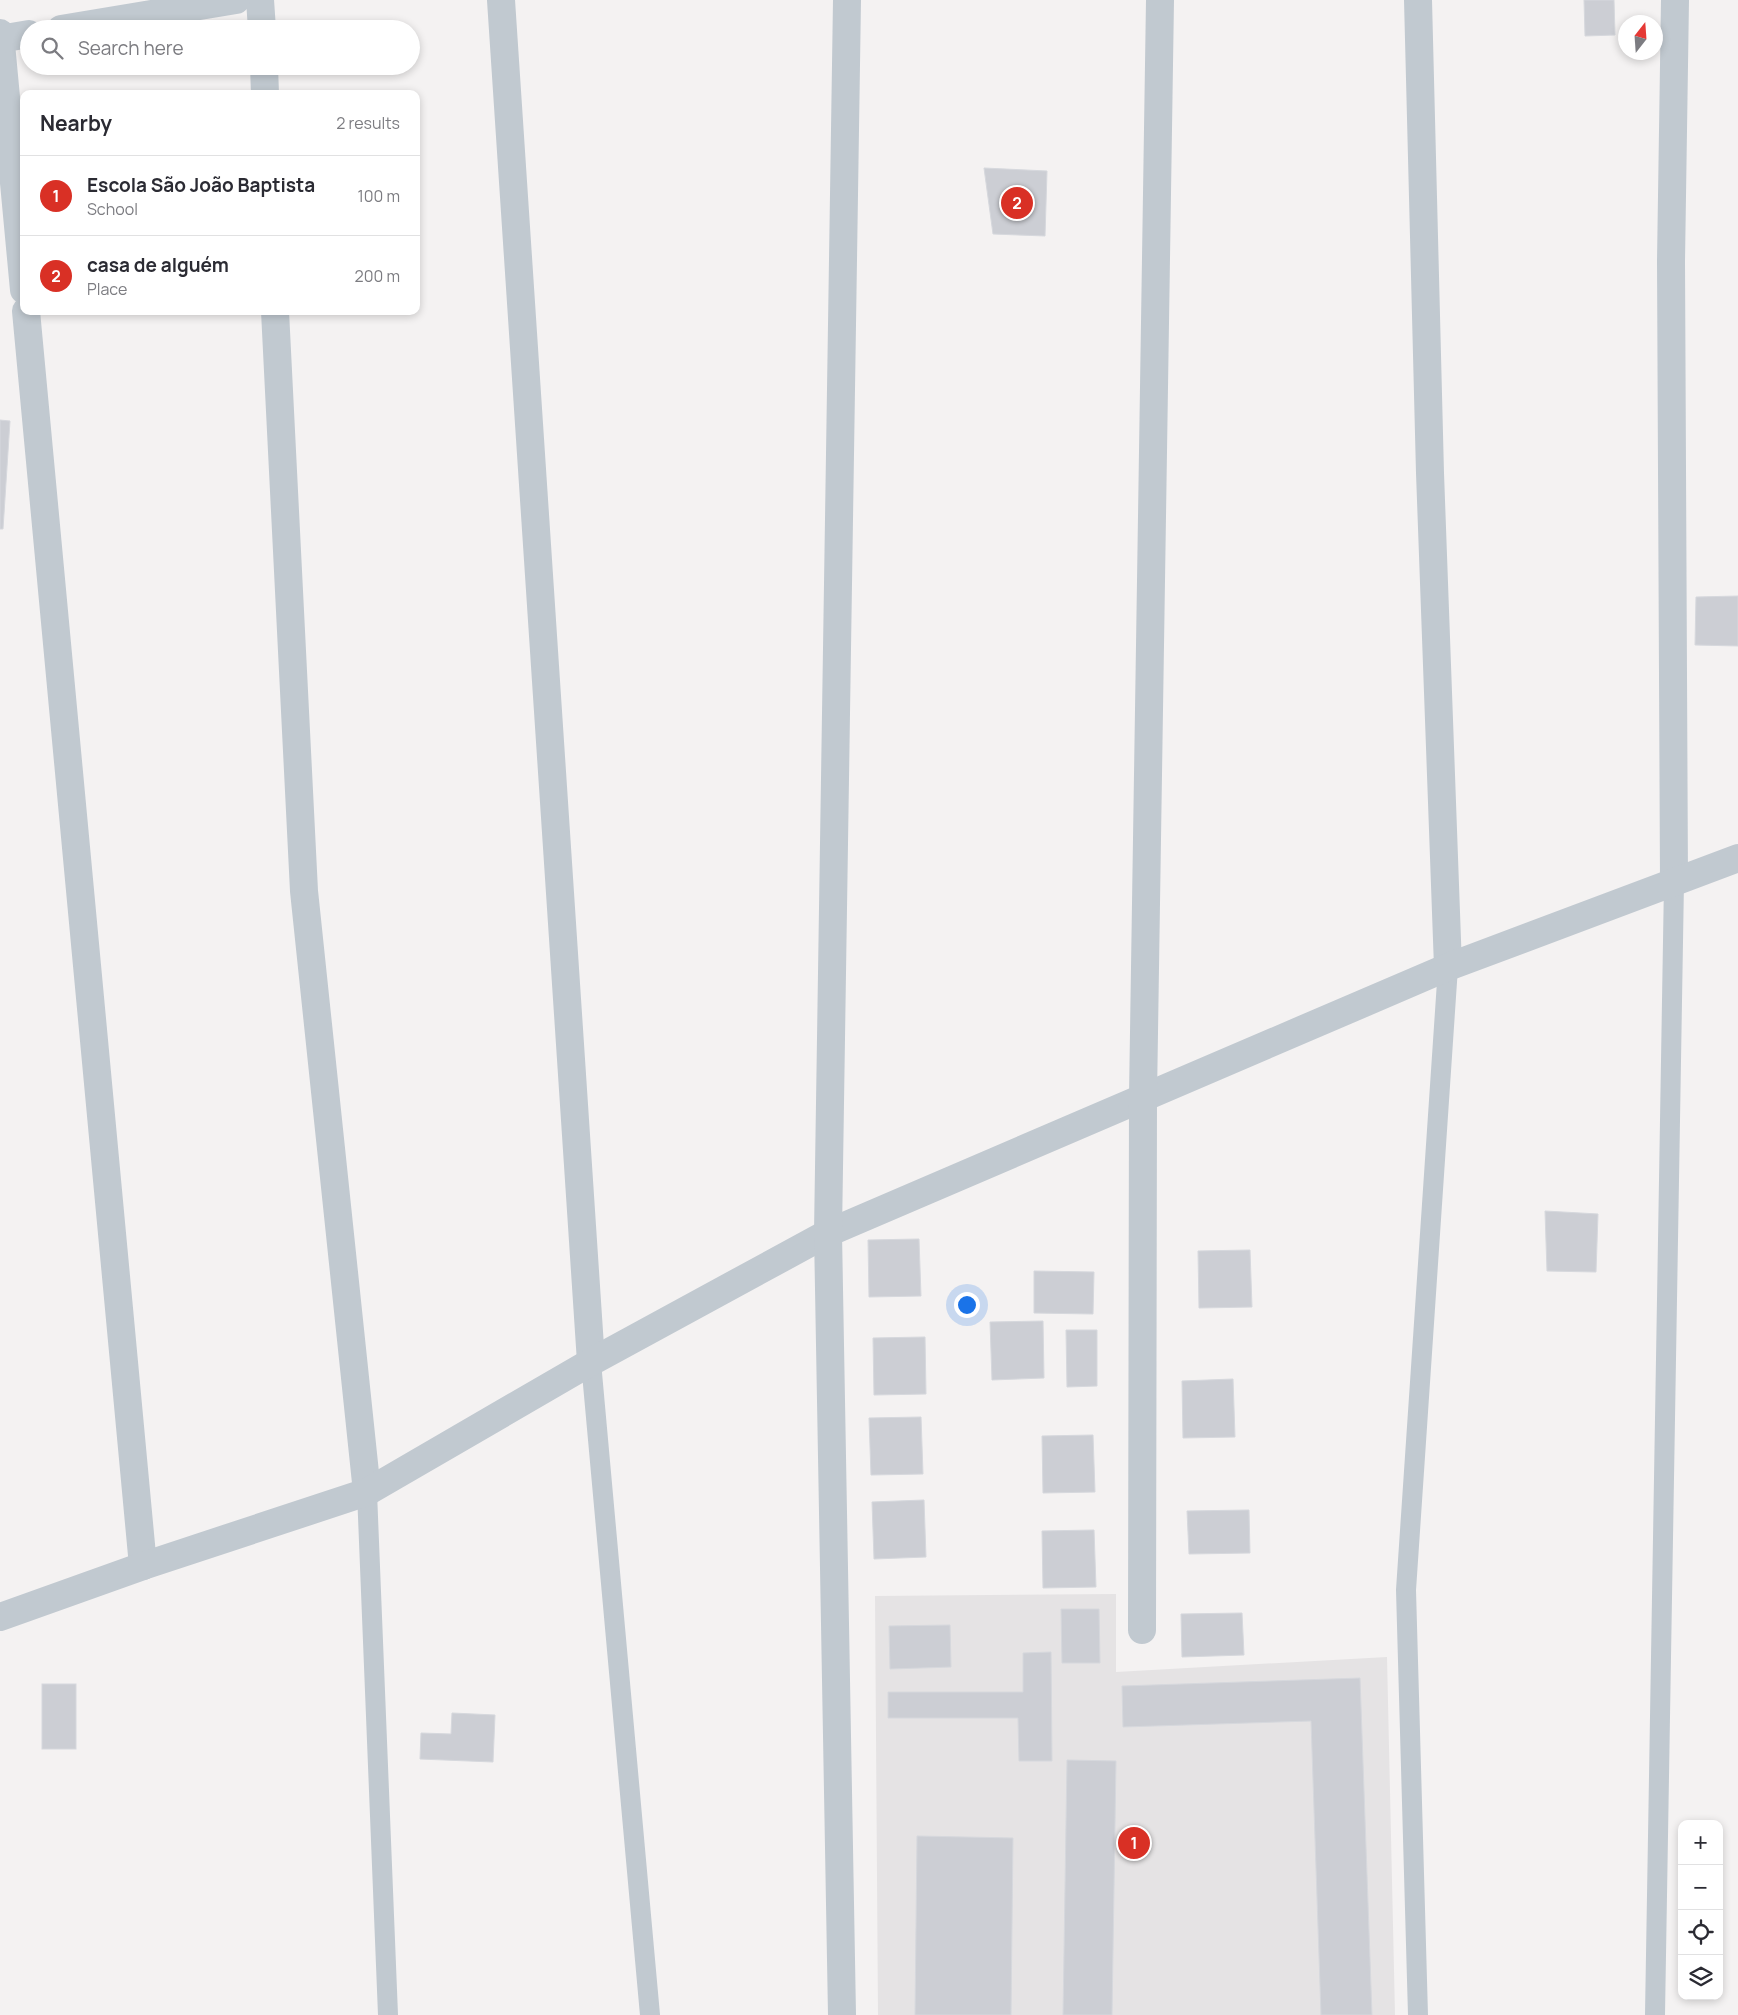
<!DOCTYPE html>
<html lang="en">
<head>
<meta charset="utf-8">
<style>
	body { margin:0; font-family:Manrope,sans-serif; background:#f7f7f7; color:#2b2b33 }
	.controls { position:absolute; right:15px; bottom:15px; display:grid; overflow:hidden; border-radius:10px; box-shadow:0 2px 8px #0003 }
	.controls button { width:45px; height:45px; display:grid; place-items:center; padding:0; border:0; border-bottom:1px solid #e1e1e2; background:#fff; color:#2b2b33; font:25px sans-serif }
	.compass { position:absolute; left:1618px; top:15px; width:45px; height:45px; border-radius:50%; background:#fff; box-shadow:0 2px 8px #0003; rotate:17deg }
	.you { position:absolute; left:966px; top:1304px; width:18px; height:18px; margin:-12px; border:4px solid #fff; border-radius:50%; background:#1a73e8; box-shadow:0 0 0 8px #1a73e833 }
	.badge { display:grid; place-items:center; width:32px; height:32px; border-radius:50%; background:#d93025; color:#fff; font-size:16px; font-weight:700 }
	.pin { position:absolute; translate:-50% -50%; border:2px solid #fff; box-shadow:0 1px 5px #0006 }
	.list { margin:0; padding:0; list-style:none }
	h2 { display:flex; justify-content:space-between; align-items:center; height:65px; margin:0; padding:0 20px; font-size:21px }
	h2 small { font-size:16px; font-weight:400; color:#7c7c81 }
	.list li { display:grid; grid-template-columns:32px 1fr auto; gap:15px; align-items:center; box-sizing:border-box; height:80px; padding:0 20px; border-top:1px solid #e1e1e2 }
	.list b { display:block; font-size:19px; white-space:nowrap }
	.list p { margin:0; font-size:16px; white-space:nowrap; color:#7c7c81 }
	.list em { font-size:16px; font-style:normal; color:#7c7c81 }
	.icon { flex:none; width:28px; height:28px; fill:none; stroke:currentColor; stroke-width:2; stroke-linecap:round; stroke-linejoin:round }
	.map { position:relative; flex:none; width:1738px; height:2015px; overflow:hidden }
	.search { position:absolute; background:#fff; box-shadow:0 2px 8px #0003; left:20px; top:20px; width:400px; height:55px; display:flex; align-items:center; gap:12px; box-sizing:border-box; padding:0 18px; border-radius:28px; color:#7c7c81; font-size:19px }
	.panel { position:absolute; background:#fff; box-shadow:0 2px 8px #0003; left:20px; top:90px; width:400px; height:225px; border-radius:10px }
	.map>svg:first-child { display:block }
</style>
</head>
<body>
<div class="map">
<svg width="1738" height="2015" viewBox="0 0 1738 2015">
	<rect width="100%" height="100%" fill="#f4f2f2"/>
	<path fill="#e5e3e4" d="M1116,1594V1672L1387,1657L1395,2015H878L875,1596Z"/>
	<g fill="#ccced4" stroke="#d6d8dd">
		<path d="M1584,0H1614L1615,35L1585,36Z"/>
		<path d="M984,168L1047,171L1045,236L993,234Z"/>
		<path d="M0,420L10,421L3,529H0Z"/>
		<path d="M1738,596V646L1695,645L1696,597Z"/>
		<path d="M1545,1211L1598,1214L1596,1272L1547,1271Z"/>
		<path d="M919,1239L921,1296L869,1297L868,1240Z"/>
		<path d="M1250,1250L1252,1307L1199,1308L1198,1251Z"/>
		<path d="M1034,1271L1094,1272L1093,1314L1034,1313Z"/>
		<path d="M1043,1321L1044,1378L992,1380L990,1322Z"/>
		<path d="M1066,1330H1097V1386L1067,1387Z"/>
		<path d="M925,1337L926,1394L874,1395L873,1338Z"/>
		<path d="M1233,1379L1235,1437L1183,1438L1182,1381Z"/>
		<path d="M921,1417L923,1474L871,1475L869,1418Z"/>
		<path d="M1093,1435L1095,1492L1043,1493L1042,1436Z"/>
		<path d="M924,1500L926,1557L874,1559L872,1502Z"/>
		<path d="M1249,1510L1250,1553L1189,1554L1187,1511Z"/>
		<path d="M1094,1530L1096,1587L1043,1588L1042,1531Z"/>
		<path d="M1061,1609H1099L1100,1663H1062Z"/>
		<path d="M1242,1613L1244,1655L1182,1657L1181,1614Z"/>
		<path d="M950,1625L951,1667L890,1669L889,1626Z"/>
		<path d="M1051,1652L1052,1761H1019L1018,1718H888V1692H1023V1653Z"/>
		<path d="M1360,1678L1372,2015H1321L1311,1721L1123,1727L1122,1686Z"/>
		<rect x="42" y="1684" width="34" height="65"/>
		<path d="M452,1713L495,1715L493,1762L420,1759L421,1733L451,1734Z"/>
		<path d="M1067,1760L1116,1761L1112,2015H1063Z"/>
		<path d="M917,1836L1013,1838L1011,2015H915Z"/>
	</g>
	<g fill="none" stroke-linecap="round" stroke-linejoin="round">
		<g stroke="#c1c9d0" stroke-width="20">
			<path d="M591,1362L650,2015"/>
			<path d="M367,1492L388,2015"/>
			<path d="M1418,2015L1406,1590L1448,967"/>
			<path d="M1655,2015L1674,882"/>
		</g>
		<g stroke="#c1c9d0" stroke-width="28">
			<path d="M260,0L262,29"/>
			<path d="M501,0L591,1362"/>
			<path d="M1418,0L1430,473L1448,967"/>
			<path d="M61,29L236,0"/>
			<path d="M0,33L24,290"/>
			<path d="M0,39L29,34"/>
			<path d="M264,66L265,94"/>
			<path d="M26,311L143,1566"/>
			<path d="M275,311L304,891L367,1492"/>
			<path d="M1674,882L1671,261L1675,0"/>
			<path d="M0,1617L143,1566L367,1492L591,1362L828,1233L1448,967L1738,858"/>
			<path d="M1142,1630L1143,1097L1160,0"/>
			<path d="M842,2015L828,1233L847,0"/>
		</g>
	</g>
</svg>
<div class="controls">
<button>+</button>
<button>−</button>
<button><svg class="icon" aria-label="locate" viewBox="0 0 24 24"><circle cx="12" cy="12" r="6"/><path d="M12 2v4M12 18v4M2 12h4M18 12h4"/></svg></button>
<button><svg class="icon" aria-label="layers" viewBox="0 0 24 24"><path d="M12 4l9 5-9 5-9-5zM3 14l9 5 9-5"/></svg></button>
</div>
<svg class="compass" viewBox="-18 -18 36 36"><path d="M0-13l5 13h-10z" fill="#e53935"/><path d="M0 13l5-13h-10z" fill="#7c7c81"/></svg>
<div class="you"></div>
<div class="pin badge" style="left:1134px;top:1843px">1</div>
<div class="pin badge" style="left:1017px;top:203px">2</div>
<div class="search"><svg class="icon" aria-label="search" viewBox="0 0 24 24"><circle cx="10" cy="10" r="6"/><path d="M15 15l6 6"/></svg>Search here</div>
<section class="panel">
<h2>Nearby<small>2 results</small></h2>
<ul class="list">
<li><span class="badge">1</span><div><b>Escola São João Baptista</b><p>School</p></div><em>100 m</em></li>
<li><span class="badge">2</span><div><b>casa de alguém</b><p>Place</p></div><em>200 m</em></li>
</ul>
</section>
</div>
</body>
</html>
